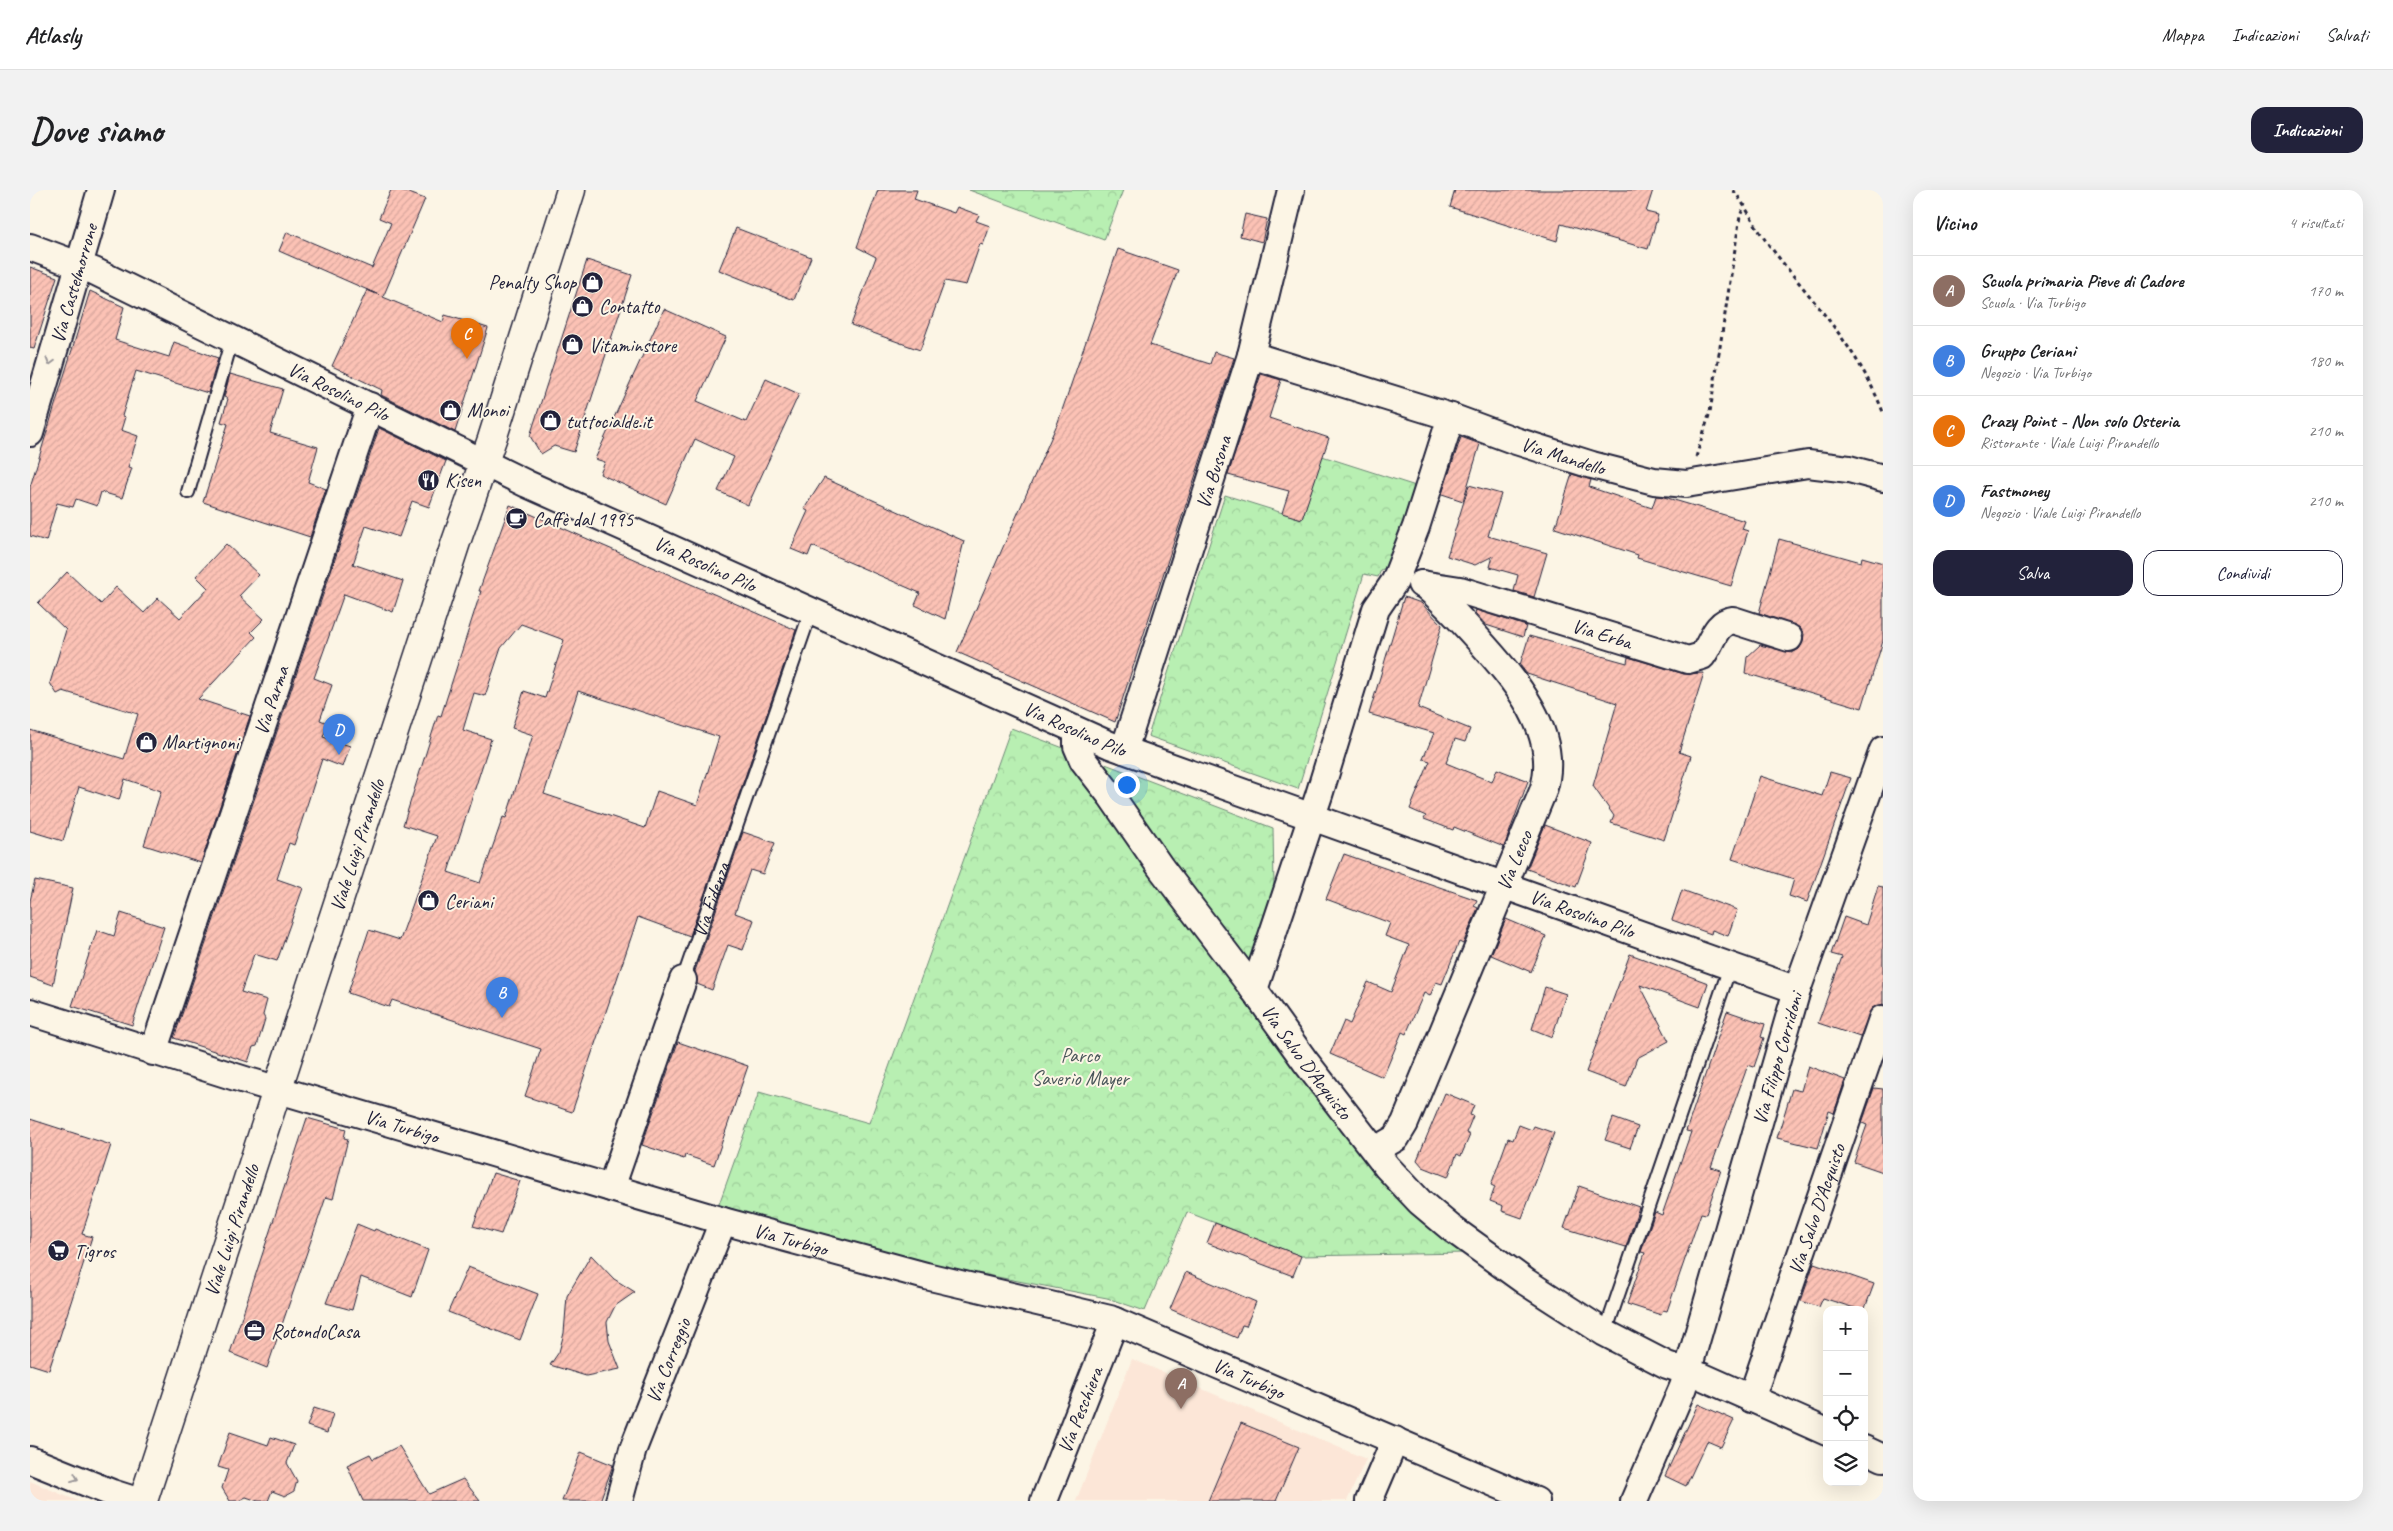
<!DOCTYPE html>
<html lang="it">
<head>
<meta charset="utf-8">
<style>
	body { margin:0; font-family:Caveat,sans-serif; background:#f2f2f2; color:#202124 }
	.controls { position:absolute; right:15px; bottom:15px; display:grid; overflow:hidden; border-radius:10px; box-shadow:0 5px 20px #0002 }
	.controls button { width:45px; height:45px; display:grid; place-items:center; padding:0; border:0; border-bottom:1px solid #e0e0e0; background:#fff; color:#202124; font:25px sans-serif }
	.you { position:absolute; left:1096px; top:594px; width:18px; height:18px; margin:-12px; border:4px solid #fff; border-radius:50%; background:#1a73e8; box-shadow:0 0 0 8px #1a73e833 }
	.badge { display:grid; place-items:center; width:32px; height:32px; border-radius:50%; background:#22223b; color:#fff; font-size:16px; font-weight:700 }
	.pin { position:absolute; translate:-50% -41px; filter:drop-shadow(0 1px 2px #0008) }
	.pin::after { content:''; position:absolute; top:26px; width:18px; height:15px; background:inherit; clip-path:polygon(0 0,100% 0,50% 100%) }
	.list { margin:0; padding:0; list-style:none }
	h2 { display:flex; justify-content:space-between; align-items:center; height:65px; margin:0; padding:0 20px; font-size:21px }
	h2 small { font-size:16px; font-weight:400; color:#757577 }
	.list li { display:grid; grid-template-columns:32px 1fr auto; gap:15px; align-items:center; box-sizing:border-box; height:70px; padding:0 20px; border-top:1px solid #e0e0e0 }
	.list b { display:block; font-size:19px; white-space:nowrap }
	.list p { margin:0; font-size:16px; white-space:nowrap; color:#757577 }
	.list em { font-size:16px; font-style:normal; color:#757577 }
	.actions { display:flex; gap:10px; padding:15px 20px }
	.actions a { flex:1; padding:11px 0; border:1px solid #22223b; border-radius:15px; text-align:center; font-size:18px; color:#22223b }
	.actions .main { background:#22223b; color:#fff }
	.icon { flex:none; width:28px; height:28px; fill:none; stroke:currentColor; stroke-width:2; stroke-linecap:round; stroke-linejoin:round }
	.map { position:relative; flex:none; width:1853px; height:1311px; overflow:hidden; border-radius:15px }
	header { display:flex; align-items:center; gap:30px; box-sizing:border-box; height:70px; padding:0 25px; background:#fff; border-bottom:1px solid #e0e0e0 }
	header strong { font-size:24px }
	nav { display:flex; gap:28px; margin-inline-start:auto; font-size:18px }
	.intro { display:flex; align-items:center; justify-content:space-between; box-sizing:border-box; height:120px; padding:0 30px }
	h1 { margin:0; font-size:35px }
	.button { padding:12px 22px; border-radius:15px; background:#22223b; color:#fff; font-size:18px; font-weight:700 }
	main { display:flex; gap:30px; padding:0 30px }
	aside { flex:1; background:#fff; border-radius:15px; box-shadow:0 5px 20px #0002 }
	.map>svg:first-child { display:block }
</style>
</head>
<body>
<header>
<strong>Atlasly</strong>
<nav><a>Mappa</a><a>Indicazioni</a><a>Salvati</a></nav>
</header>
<div class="intro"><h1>Dove siamo</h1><a class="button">Indicazioni</a></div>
<main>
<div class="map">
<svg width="1853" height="1311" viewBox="0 0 1853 1311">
	<defs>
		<pattern id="forest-crowns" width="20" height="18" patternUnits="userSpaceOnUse" patternTransform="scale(1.25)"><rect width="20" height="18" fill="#b8efb2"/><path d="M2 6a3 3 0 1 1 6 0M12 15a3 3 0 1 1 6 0" fill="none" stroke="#9ecd9a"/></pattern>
		<pattern id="building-hatch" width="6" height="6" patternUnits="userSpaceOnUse" patternTransform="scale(1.25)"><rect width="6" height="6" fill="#fcc2b5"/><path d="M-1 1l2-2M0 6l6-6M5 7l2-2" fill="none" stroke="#d8a69d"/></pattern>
	</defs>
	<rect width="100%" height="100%" fill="#fcf5e5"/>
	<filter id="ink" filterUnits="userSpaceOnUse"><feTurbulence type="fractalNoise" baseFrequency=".02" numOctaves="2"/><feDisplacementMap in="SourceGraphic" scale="10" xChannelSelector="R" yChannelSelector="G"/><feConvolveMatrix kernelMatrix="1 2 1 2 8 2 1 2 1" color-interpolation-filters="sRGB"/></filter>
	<g filter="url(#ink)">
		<g fill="#fce6d7">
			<path d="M1102,1169L1336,1269L1317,1311H1046Z"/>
			<path d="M0,1291L33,1305L48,1311H0Z"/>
		</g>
		<g fill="url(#forest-crowns)" stroke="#6d8876">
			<path d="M939,0H1093L1074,50Z"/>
			<path d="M1292,266L1395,299L1360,376L1351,380L1348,387L1334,384L1268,599L1118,546L1195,305L1272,329Z"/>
			<path d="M981,538L1243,638L1244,696L1213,800L1436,1063L1271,1066L1157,1022L1115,1121L1077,1108L810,1057L688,1017L729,902L839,933Z"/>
		</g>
		<g fill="url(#building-hatch)" stroke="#22223b" fill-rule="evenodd">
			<path d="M361,0H371L395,9L353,107L413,132L415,125L458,138L425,242L351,205L352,200L302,176L337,100L349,105L249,61L257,42L342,78L361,33L349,28Z"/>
			<path d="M848,0H887L884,9L924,23L927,17L949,25L946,31L960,36L953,55L950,54L936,95L915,91L890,160L821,135L846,67L827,57Z"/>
			<path d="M1425,0H1623L1616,22L1628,25L1618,59L1531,34L1527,51L1420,17Z"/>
			<path d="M1215,24L1237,29L1232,52L1210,46Z"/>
			<path d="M706,38L781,67L764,110L689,80Z"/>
			<path d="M1088,59L1148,80L1120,155L1180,174L1184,162L1204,168L1085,532L927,462L1028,232Z"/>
			<path d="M557,70L602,85L544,262L524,256L511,264L500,246Z"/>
			<path d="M0,77L27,87L4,159L0,158Z"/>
			<path d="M60,101L94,117L85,150L139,167L144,152L188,168L178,203L106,181L92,226L95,227L91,240L108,246L98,277L102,278L92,308L71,302L67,316L46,309L43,317L27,313L16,351L0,346V297Z"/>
			<path d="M634,119L696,147L667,211L716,232L736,189L769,204L718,315L688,301L704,267L665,249L636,314L570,284L575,272L565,269Z"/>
			<path d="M200,184L253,199L240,243L288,257L278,292L296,299L280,347L173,312L198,234L191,232L198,209L194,207Z"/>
			<path d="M1231,184L1251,190L1239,228L1299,248L1272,329L1252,323L1259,301L1198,285Z"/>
			<path d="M349,238L416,271L399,317L382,311L369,347L336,336L323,374L373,391L363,422L314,404L284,488L302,495L290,530L298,533L293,547L320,556L313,577L292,569L264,655L259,653L247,689L273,698L247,771L224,764L211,802L237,810L233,825L235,829L227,856L223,857L218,872L144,848Z"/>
			<path d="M1431,247L1450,254L1433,311L1412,304Z"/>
			<path d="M1542,284L1561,290L1559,297L1622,318L1626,306L1634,307L1715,331L1712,339L1718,341L1701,396L1607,368L1608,365L1525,338Z"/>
			<path d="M794,288L934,351L915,429L885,415L890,403L782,356L778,366L761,359L778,321L774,319Z"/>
			<path d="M1439,295L1471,304L1458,346L1517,363L1504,407L1484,401L1488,385L1460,377L1463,366L1445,375L1417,366Z"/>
			<path d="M480,315L766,440L660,746L608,727L542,922L495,906L511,859L362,810L359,817L318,803L339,740L370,750L407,646L373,635L408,525L411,526L451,401H449ZM491,434L534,450L515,508L494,501L482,538L503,545L476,628L473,627L450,693L418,682L461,549L433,540L444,503L455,506L471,458ZM548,501L689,547L667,615L627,601L615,638L514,604Z"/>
			<path d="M1749,349L1831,372L1832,367L1853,373V451L1832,518L1715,483L1717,467L1730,455L1762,463L1769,459L1773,452L1774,444L1770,438L1729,423Z"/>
			<path d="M196,354L229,385L209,406L234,429L221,442L226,447L168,509L220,526L171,673L114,655L131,601L95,589L89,610L49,597L33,651L0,641V540L94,569L108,524L33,501L27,504L20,493L36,440L8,413L37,382L71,414L86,397L114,423L128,408L150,428L178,398L166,386Z"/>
			<path d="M1374,407L1391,413L1412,435L1388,518L1440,539L1435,552L1425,549L1416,573L1462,592L1467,579L1498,591L1474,657L1424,637L1423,640L1394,629L1396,626L1380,619L1400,571L1393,569L1404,543L1339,524Z"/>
			<path d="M1446,420L1496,436L1493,447L1456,435L1445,423Z"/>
			<path d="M1499,446L1597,473L1598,467L1654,484L1674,483L1649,562L1661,566L1634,650L1581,633L1584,626L1563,596L1587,513L1497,484L1490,475Z"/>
			<path d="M1800,582L1821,588L1777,712L1759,706L1764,689L1702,669L1730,586L1792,606Z"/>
			<path d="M1515,635L1562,653L1546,697L1497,679Z"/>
			<path d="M713,642L745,653L733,684L720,680L705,723L724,730L713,760L698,755L682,800L667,794L665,781Z"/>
			<path d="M1314,664L1447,710L1444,716L1448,718L1433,754L1429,752L1412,794L1406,792L1400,806L1394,803L1376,844L1372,842L1353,887L1300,864L1314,831L1320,834L1338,792L1361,802L1379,755L1355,746L1360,733L1296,709Z"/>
			<path d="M5,690L43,698L23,795L0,787V711Z"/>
			<path d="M1848,696L1853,697V814L1842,818L1830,847L1788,833L1812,767L1801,764L1814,727L1836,735Z"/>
			<path d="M1652,700L1707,720L1698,746L1682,740L1681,744L1642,730Z"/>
			<path d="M91,723L134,737L102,835L42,816L67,740L84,746Z"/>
			<path d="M1476,729L1516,746L1501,782L1461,765Z"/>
			<path d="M1600,764L1678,793L1670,817L1610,795L1639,851L1607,868L1596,897L1556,882Z"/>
			<path d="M1515,797L1536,804L1522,847L1502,839Z"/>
			<path d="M1697,821L1735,834L1731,847L1734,848L1724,877L1718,875L1681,977L1691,980L1676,1024L1671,1023L1637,1121L1633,1120L1631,1125L1597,1114L1615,1063L1611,1062L1625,1022L1632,1025L1661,942L1656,941Z"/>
			<path d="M648,852L718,876L684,975L655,965L654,969L612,955Z"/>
			<path d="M1778,876L1815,890L1804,923L1799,921L1788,958L1747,948L1762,899L1771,901Z"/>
			<path d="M1844,898L1853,899V982L1824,972L1837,935L1832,933Z"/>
			<path d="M1415,903L1444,915L1440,925L1443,926L1436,943L1440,945L1431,966L1427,964L1418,987L1393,977L1387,970Z"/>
			<path d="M277,928L316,939L314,948L318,949L303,1009L296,1007L237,1178L200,1163Z"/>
			<path d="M1583,928L1608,937L1600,958L1575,950Z"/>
			<path d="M0,929L81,955L52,1044L62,1047L19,1180L0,1174Z"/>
			<path d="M1489,935L1502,940L1504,936L1524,943L1492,1028L1472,1021L1473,1016L1460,1011L1465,997L1461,995L1478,948L1483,950Z"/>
			<path d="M463,983L490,991L471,1044L443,1036Z"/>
			<path d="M1549,996L1609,1017L1596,1057L1534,1038Z"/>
			<path d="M1185,1033L1271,1066L1263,1086L1177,1053Z"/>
			<path d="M327,1034L344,1041L345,1039L398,1060L382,1107L331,1087L322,1120L296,1113Z"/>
			<path d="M561,1065L584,1089L605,1102L585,1116L577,1132L579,1151L590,1179L556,1186L520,1175L529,1162L534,1143L537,1106Z"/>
			<path d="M1784,1073L1844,1094L1834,1121L1793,1108L1789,1117L1771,1111Z"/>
			<path d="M438,1077L508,1104L490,1150L418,1122Z"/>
			<path d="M1156,1082L1226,1112L1216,1136L1212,1135L1207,1148L1140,1119Z"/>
			<path d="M1668,1214L1704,1230L1691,1257L1677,1251L1656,1296L1635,1286Z"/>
			<path d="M284,1218L303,1224L297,1243L277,1236Z"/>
			<path d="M1211,1233L1269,1257L1246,1311H1178Z"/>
			<path d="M200,1242L238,1255L241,1247L264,1255L257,1273L267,1291L264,1301L255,1306L242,1301L238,1311H228L216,1307L208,1311H200L192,1298L198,1280L188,1277Z"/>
			<path d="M369,1256L399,1304L433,1289L450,1311H333L317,1275L340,1264L343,1269Z"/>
			<path d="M551,1262L583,1275L570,1311H532Z"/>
		</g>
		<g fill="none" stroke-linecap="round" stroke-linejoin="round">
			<defs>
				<g id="service">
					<path d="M158,302L202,149"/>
					<path id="s1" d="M653,790L781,421"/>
					<path d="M1575,1143L1700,777"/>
				</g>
				<g id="minor">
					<path id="s2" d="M0,57L64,81L497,294L1080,555L1767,800"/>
					<path id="s3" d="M1221,165L1421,227L1483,250L1562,275L1624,291L1656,294L1778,274L1819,279L1853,288"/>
					<path id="s4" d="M0,243L71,0"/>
					<path id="s5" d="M1391,394L1430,400L1658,470L1672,466C1682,453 1685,432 1703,430L1759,448"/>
					<path id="s6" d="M1047,541V556L1053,570L1081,606L1131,678L1224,800L1275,871L1357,977L1390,1012L1421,1038L1496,1092L1575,1143L1637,1175L1671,1186L1797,1242"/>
					<path id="s7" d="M1094,560L1221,165L1261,0"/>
					<path d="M1224,800L1289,605L1346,419L1365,391L1386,337L1421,227"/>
					<path id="s8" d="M0,822L215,890L693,1031L896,1086L1080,1129L1506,1311"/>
					<path id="s9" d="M123,862L340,216"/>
					<path id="s10" d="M1345,960L1366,948L1375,933L1513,601C1532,543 1483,488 1447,448C1430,429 1413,410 1393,394"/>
					<path d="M581,998L653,790"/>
					<path id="s11" d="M1721,1209L1852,829"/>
					<path d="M1834,1259L1853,1268"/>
					<path d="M0,1270L82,1303L107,1311"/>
					<path id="s12" d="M589,1311L603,1259L693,1031"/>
					<path id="s13" d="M1014,1311L1085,1131"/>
					<path d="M1339,1311L1365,1250"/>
					<path id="s14" d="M1604,1311L1653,1197L1767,800L1853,560"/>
				</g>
				<g id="secondary">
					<path id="s15" d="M113,1311L426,352L462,249L541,0"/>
				</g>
			</defs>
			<use href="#service" stroke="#22223b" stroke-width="16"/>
			<use href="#minor" stroke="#22223b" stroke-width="30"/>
			<use href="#secondary" stroke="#22223b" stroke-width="31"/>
			<g stroke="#22223b" stroke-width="3" stroke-dasharray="4 4" stroke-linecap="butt">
				<path d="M1703,0C1717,17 1725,37 1739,55C1780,109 1828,157 1853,222"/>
				<path d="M1666,267L1680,222L1710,26L1715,14"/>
			</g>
			<use href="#service" stroke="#fcf5e5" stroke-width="12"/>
			<use href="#minor" stroke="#fcf5e5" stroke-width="26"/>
			<use href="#secondary" stroke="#fcf5e5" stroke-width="28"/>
		</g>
		<defs><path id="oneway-chevron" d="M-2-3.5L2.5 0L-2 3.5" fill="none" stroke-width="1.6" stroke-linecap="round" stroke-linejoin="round" transform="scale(1.25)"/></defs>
		<g stroke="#9a9698">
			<use href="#oneway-chevron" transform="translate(20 172) rotate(106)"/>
			<use href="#oneway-chevron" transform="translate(45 1288) rotate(22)"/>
		</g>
	</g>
	<defs>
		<symbol id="shop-disc" viewBox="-11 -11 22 22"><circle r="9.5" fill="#22223b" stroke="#fcf5e5"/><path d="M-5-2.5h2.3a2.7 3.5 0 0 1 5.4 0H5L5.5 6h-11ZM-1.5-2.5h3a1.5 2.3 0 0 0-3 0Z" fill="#fff"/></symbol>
		<symbol id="restaurant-disc" viewBox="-11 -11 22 22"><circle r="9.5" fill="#22223b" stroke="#fcf5e5"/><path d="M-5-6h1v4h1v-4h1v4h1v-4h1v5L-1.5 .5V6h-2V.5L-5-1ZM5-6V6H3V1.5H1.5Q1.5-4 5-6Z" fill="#fff"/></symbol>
		<symbol id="cafe-disc" viewBox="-11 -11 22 22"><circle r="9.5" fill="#22223b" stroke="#fcf5e5"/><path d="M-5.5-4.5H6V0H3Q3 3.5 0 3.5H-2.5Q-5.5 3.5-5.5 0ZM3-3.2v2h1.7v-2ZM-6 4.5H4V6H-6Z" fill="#fff"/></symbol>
		<symbol id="supermarket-disc" viewBox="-11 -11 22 22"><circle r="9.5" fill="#22223b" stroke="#fcf5e5"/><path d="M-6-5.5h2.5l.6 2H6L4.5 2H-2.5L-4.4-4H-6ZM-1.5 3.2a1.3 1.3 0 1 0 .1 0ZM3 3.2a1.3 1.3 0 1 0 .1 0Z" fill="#fff"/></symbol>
		<symbol id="office-disc" viewBox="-11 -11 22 22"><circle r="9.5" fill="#22223b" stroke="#fcf5e5"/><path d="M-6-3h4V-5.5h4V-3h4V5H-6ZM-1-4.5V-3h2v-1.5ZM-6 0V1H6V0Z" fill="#fff"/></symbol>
	</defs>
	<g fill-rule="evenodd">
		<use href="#shop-disc" x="550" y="80" width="25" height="25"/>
		<use href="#shop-disc" x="540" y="104" width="25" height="25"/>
		<use href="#shop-disc" x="530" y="142" width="25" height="25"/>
		<use href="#shop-disc" x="408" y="208" width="25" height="25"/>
		<use href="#shop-disc" x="508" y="218" width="25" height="25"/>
		<use href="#restaurant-disc" x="386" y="278" width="25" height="25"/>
		<use href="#cafe-disc" x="474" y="316" width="25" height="25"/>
		<use href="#shop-disc" x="104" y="540" width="25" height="25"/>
		<use href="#shop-disc" x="386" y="698" width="25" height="25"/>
		<use href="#supermarket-disc" x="16" y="1048" width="25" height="25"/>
		<use href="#office-disc" x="212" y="1128" width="25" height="25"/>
	</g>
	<g text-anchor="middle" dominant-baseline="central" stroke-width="4" stroke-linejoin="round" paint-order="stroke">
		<g font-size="20" fill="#22223b" stroke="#fcf5e5" text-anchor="start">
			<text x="546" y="92" text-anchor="end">Penalty Shop</text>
			<text x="569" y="116">Contatto</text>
			<text x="559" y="155">Vitaminstore</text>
			<text x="437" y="220">Monoi</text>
			<text x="536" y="231">tuttocialde.it</text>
			<text x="415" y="290">Kisen</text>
			<text x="503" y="329">Caffè dal 1995</text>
			<text x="132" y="552">Martignoni</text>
			<text x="415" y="711">Ceriani</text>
			<text x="44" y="1061">Tigros</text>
			<text x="241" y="1141">RotondoCasa</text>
		</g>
		<g font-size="20" fill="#22223b" stroke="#fcf5e5">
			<text stroke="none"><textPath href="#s4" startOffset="156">Via Castelmorrone</textPath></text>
			<text stroke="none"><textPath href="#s2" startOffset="341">Via Rosolino Pilo</textPath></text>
			<text stroke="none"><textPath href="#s3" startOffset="328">Via Mandello</textPath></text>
			<text stroke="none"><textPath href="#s7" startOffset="292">Via Busona</textPath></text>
			<text stroke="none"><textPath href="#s2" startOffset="746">Via Rosolino Pilo</textPath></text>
			<text stroke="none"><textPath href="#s5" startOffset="188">Via Erba</textPath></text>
			<text stroke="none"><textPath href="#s9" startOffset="371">Via Parma</textPath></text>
			<text stroke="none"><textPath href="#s2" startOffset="1151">Via Rosolino Pilo</textPath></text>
			<text stroke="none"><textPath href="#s15" startOffset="690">Viale Luigi Pirandello</textPath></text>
			<text stroke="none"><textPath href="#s10" startOffset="326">Via Lecco</textPath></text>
			<text stroke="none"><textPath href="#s1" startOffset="85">Via Fidenza</textPath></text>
			<text stroke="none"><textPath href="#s2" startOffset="1691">Via Rosolino Pilo</textPath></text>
			<text stroke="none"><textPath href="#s14" startOffset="466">Via Filippo Corridoni</textPath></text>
			<text stroke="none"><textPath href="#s6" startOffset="406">Via Salvo D'Acquisto</textPath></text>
			<text stroke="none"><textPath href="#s8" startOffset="389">Via Turbigo</textPath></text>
			<text stroke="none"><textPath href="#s11" startOffset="201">Via Salvo D'Acquisto</textPath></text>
			<text stroke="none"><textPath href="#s15" startOffset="285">Viale Luigi Pirandello</textPath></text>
			<text stroke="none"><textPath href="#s8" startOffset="794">Via Turbigo</textPath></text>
			<text stroke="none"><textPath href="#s12" startOffset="149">Via Correggio</textPath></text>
			<text stroke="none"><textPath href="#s8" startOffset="1274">Via Turbigo</textPath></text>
			<text stroke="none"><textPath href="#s13" startOffset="98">Via Peschiera</textPath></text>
		</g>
		<g font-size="20" fill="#485559" stroke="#fcf5e5">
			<text x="1050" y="865">Parco<tspan x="1050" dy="23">Saverio Mayer</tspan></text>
		</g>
	</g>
</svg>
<div class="controls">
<button>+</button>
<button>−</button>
<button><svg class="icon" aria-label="locate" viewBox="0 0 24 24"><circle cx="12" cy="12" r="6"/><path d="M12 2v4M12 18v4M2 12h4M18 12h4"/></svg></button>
<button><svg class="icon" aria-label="layers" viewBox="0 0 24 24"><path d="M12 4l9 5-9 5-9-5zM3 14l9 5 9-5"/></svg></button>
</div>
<div class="you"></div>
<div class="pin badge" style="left:1151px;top:1219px;background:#8d6e63">A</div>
<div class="pin badge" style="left:472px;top:828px;background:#3f7fe0">B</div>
<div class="pin badge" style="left:437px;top:169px;background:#e8710a">C</div>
<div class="pin badge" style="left:309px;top:565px;background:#3f7fe0">D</div>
</div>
<aside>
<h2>Vicino<small>4 risultati</small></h2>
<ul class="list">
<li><span class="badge" style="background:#8d6e63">A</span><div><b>Scuola primaria Pieve di Cadore</b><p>Scuola · Via Turbigo</p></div><em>170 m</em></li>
<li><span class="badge" style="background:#3f7fe0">B</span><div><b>Gruppo Ceriani</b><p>Negozio · Via Turbigo</p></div><em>180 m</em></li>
<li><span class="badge" style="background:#e8710a">C</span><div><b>Crazy Point - Non solo Osteria</b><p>Ristorante · Viale Luigi Pirandello</p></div><em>210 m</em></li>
<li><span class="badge" style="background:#3f7fe0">D</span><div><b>Fastmoney</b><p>Negozio · Viale Luigi Pirandello</p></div><em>210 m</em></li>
</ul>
<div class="actions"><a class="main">Salva</a><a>Condividi</a></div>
</aside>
</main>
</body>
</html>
